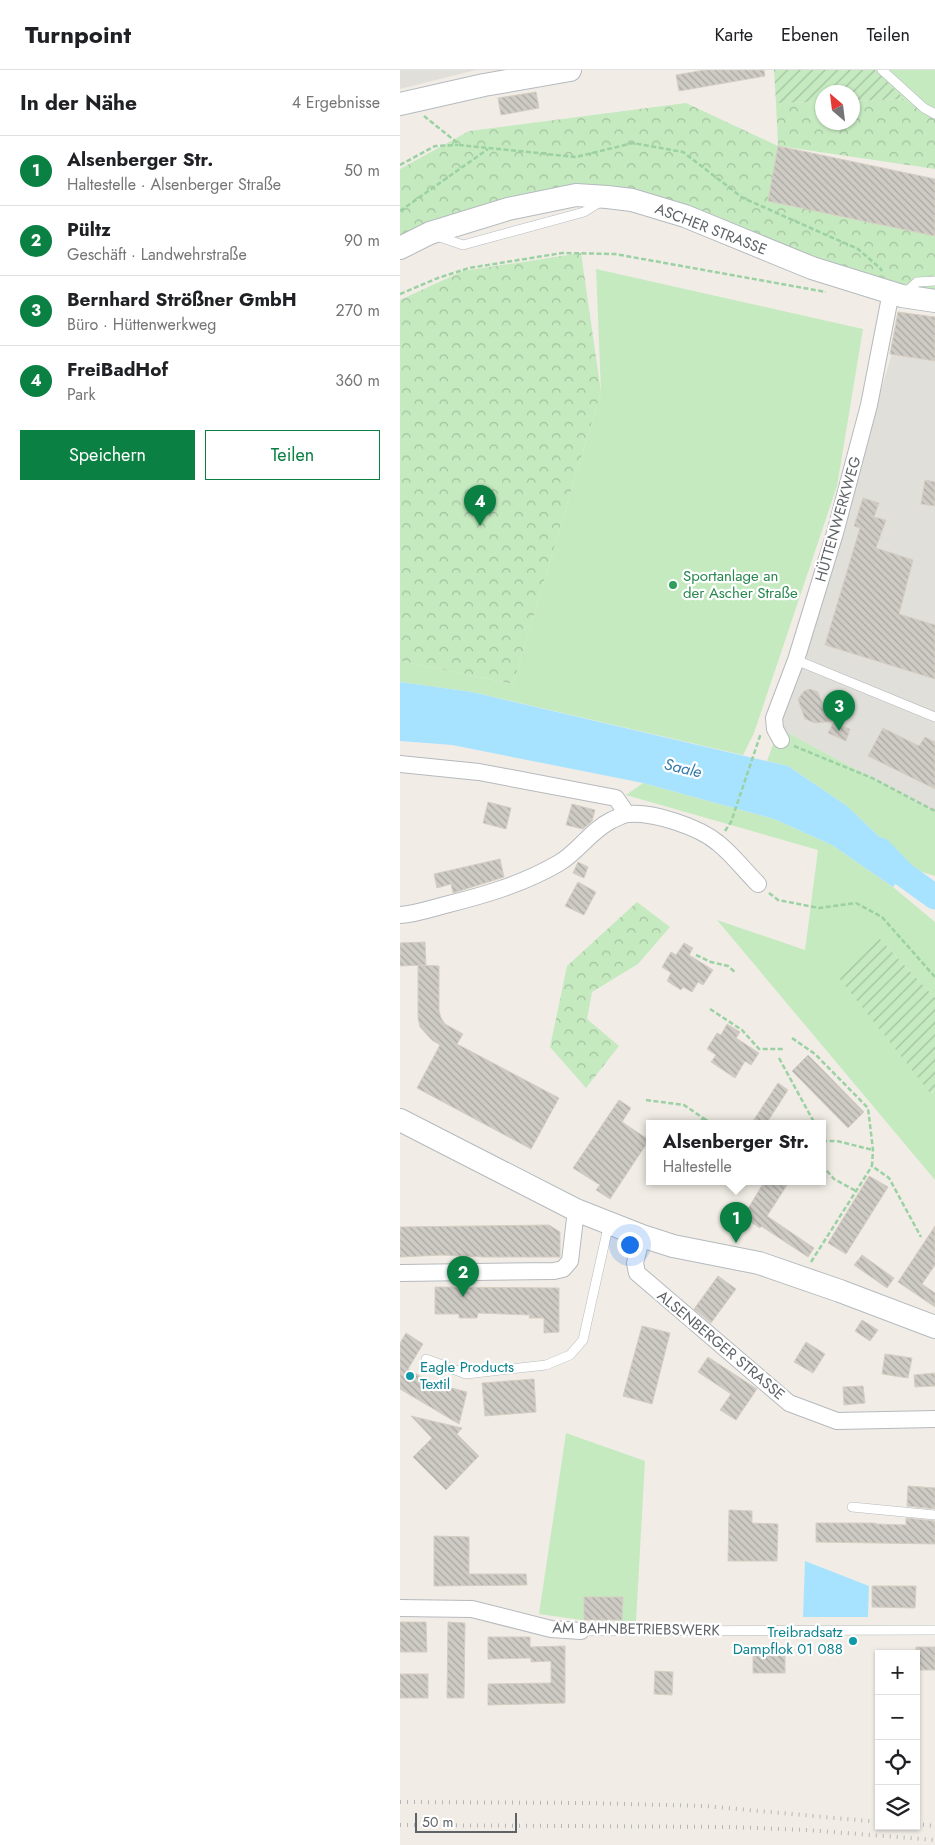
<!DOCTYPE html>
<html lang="de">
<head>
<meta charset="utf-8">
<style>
	body { margin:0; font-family:Jost,sans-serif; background:#f6f6f6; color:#202124 }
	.controls { position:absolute; right:15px; bottom:15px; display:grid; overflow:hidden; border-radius:0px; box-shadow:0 1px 4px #0004 }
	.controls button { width:45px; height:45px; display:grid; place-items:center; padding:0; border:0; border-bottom:1px solid #e0e0e0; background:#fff; color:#202124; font:25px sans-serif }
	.compass { position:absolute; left:415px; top:15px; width:45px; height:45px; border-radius:50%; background:#fff; box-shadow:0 1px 4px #0004; rotate:332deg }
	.scale { position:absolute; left:15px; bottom:12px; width:102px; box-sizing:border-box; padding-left:5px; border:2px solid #5d6367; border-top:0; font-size:14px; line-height:18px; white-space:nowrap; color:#5d6367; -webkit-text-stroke:4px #fff; paint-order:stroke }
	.you { position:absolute; left:229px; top:1174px; width:18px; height:18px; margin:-12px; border:4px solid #fff; border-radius:50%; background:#1a73e8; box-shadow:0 0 0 8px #1a73e833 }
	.badge { display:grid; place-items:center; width:32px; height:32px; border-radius:50%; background:#0b8043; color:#fff; font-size:16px; font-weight:700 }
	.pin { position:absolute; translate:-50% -41px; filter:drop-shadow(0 1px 2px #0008) }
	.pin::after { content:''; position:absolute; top:26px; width:18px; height:15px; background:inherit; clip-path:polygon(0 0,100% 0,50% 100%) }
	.popup { position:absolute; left:246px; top:1050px; width:180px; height:65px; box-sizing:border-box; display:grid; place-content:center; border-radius:0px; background:#fff; filter:drop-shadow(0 1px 4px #0005); font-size:16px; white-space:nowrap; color:#757577 }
	.popup b { font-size:19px; color:#202124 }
	.popup::after { content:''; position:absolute; left:50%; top:100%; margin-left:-10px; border:10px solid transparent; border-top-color:#fff }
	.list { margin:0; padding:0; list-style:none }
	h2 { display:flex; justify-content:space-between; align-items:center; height:65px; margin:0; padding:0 20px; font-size:21px }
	h2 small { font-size:16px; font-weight:400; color:#757577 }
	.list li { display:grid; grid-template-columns:32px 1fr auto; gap:15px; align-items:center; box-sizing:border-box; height:70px; padding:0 20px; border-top:1px solid #e0e0e0 }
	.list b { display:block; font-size:19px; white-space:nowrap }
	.list p { margin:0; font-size:16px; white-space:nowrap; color:#757577 }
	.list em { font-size:16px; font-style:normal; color:#757577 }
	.actions { display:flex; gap:10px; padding:15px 20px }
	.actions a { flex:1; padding:11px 0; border:1px solid #0b8043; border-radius:0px; text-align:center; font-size:18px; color:#0b8043 }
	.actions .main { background:#0b8043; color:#fff }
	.icon { flex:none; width:28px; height:28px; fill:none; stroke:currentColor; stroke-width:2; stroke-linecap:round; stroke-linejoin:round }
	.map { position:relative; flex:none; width:535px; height:1775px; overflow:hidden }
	header { display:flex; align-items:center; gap:30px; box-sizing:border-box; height:70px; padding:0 25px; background:#fff; border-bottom:1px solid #e0e0e0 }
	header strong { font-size:24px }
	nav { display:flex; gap:28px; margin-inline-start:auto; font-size:18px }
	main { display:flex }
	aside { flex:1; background:#fff }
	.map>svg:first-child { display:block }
</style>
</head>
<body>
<header>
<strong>Turnpoint</strong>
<nav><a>Karte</a><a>Ebenen</a><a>Teilen</a></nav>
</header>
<main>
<aside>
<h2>In der Nähe<small>4 Ergebnisse</small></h2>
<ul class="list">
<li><span class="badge">1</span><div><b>Alsenberger Str.</b><p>Haltestelle · Alsenberger Straße</p></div><em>50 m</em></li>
<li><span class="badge">2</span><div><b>Pültz</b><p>Geschäft · Landwehrstraße</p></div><em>90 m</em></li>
<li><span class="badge">3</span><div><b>Bernhard Strößner GmbH</b><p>Büro · Hüttenwerkweg</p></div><em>270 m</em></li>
<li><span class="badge">4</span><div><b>FreiBadHof</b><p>Park</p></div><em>360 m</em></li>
</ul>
<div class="actions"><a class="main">Speichern</a><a>Teilen</a></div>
</aside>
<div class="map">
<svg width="535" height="1775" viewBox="0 0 535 1775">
	<defs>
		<pattern id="forest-crowns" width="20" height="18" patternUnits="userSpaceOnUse" patternTransform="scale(1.25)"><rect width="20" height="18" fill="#c5eac0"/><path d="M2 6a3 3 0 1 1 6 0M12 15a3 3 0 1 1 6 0" fill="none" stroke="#a3c1a0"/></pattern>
		<pattern id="garden-furrows" width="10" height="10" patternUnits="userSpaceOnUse" patternTransform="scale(1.25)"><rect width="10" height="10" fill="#c5eac0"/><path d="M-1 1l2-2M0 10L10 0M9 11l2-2" fill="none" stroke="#a3c1a0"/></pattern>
		<pattern id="building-back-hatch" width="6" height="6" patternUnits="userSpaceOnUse" patternTransform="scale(1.25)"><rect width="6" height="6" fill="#cecac4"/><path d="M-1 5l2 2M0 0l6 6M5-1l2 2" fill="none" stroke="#aaa8a3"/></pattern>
	</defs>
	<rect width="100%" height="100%" fill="#f1ede6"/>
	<g fill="#e1dfda">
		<path d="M0,0H76L0,19Z"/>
		<path d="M503,247L535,252V742L379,658Z"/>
	</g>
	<g fill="#c5eac0">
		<path d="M476,0H535V48L504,29Z"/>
		<path d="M196,199L463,259L437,416L354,663L343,685L72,622L0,612V591L113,614L201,322Z"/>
		<path d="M379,658L535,742V806L513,799L447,736L388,696L367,691Z"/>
		<path d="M243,713L374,749L432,775L493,817L535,852V928L479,868L532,1024L535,1019V1110L317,850L405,880L418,780L226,725Z"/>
		<path d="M166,1363L245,1391L236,1551L181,1550L139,1544Z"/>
	</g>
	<g fill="url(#forest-crowns)">
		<path d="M504,29L535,48V99L379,76L368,130L535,166V222L493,216L439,198L235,121L0,167V99L69,61L286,33L378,76L376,33L422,32V52H452L453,31Z"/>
		<path d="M181,183L201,322L113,614L0,591V230L63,201Z"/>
		<path d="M237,832L270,857L238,894L192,922L187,949L219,976L186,1018L150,977L167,896Z"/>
	</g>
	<g fill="url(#garden-furrows)">
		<path d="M374,0H476L504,29L453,31L452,22H422V32L376,33Z"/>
		<path d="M479,868L535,928V1019L531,1024L439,908Z"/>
	</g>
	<g fill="#a7e3ff">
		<path d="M0,612L72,622L388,696L447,736L513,799L503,804L493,817L432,775L374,749L243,713L52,675L0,671Z"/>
		<path d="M405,1491L469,1516L468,1547H403Z"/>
	</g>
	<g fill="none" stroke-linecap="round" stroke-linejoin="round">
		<path stroke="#a7e3ff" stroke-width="25" d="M480,780L503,804L535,827"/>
	</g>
	<g fill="url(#building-back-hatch)" stroke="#d6cec3">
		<path d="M305,0H364L365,6L279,21L276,5Z"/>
		<path d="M136,22L139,38L101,45L98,28Z"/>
		<path d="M378,76L535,109V166L368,131Z"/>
		<path d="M498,242L535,247V291L490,284Z"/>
		<path d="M525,410L535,412V436L521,434Z"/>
		<path d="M463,428L479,433L474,447L486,450L476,478L513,490L499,544L535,555V609L425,575L460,458L454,456Z"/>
		<path d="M410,619L418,622L426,643L447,650L415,653L405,649L398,629L404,621Z"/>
		<path d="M433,653L450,659L446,671L428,663Z"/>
		<path d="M483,658L519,676L525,667L535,672V719L468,686Z"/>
		<path d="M88,732L111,738L106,759L83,753Z"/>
		<path d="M172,734L195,740L192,751L183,759L166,755Z"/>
		<path d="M100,789L104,807L53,823L51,814L37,818L34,804Z"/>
		<path d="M178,792L188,797L184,808L173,803Z"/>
		<path d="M178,812L196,822L184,845L165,836Z"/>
		<path d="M25,872L26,895L0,896V873Z"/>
		<path d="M284,873L293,878L289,885L313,900L303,915L298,912L292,922L283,917L281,920L267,911L271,903L262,897L271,882L276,885Z"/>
		<path d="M18,895L39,896V941L41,948L45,954L63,964L57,974L159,1028L131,1079L17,1018L40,975L32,970L20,957L18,948Z"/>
		<path d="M327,954L340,962L336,968L359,983L351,995L345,991L335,1008L311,992L316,985L307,979L317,963L321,965Z"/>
		<path d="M408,985L464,1042L448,1058L392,1001Z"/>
		<path d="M378,1013L388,1020L366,1054H351Z"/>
		<path d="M219,1030L231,1038L222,1052L249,1070L210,1129L196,1120L200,1115L173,1098Z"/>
		<path d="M469,1106L488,1117L446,1184L428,1173Z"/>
		<path d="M364,1112H389L367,1146L414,1178L408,1187L361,1156L360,1158L343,1147Z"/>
		<path d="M149,1155L160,1162V1187H84L42,1185L0,1187V1157Z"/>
		<path d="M535,1156V1195L522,1214L535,1223V1237L498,1212Z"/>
		<path d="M462,1185L494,1208L487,1218L454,1195Z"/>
		<path d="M318,1206L336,1219L311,1253L294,1239Z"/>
		<path d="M35,1217L159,1218V1262L144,1263V1248H129L130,1245L78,1243L77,1248H59V1244H35Z"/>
		<path d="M462,1250L478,1260L470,1271L455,1261Z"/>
		<path d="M242,1256L270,1263L252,1334L223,1326Z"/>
		<path d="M6,1263L23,1274L8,1299L32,1313L67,1322L59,1354L0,1319V1273Z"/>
		<path d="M406,1272L425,1284L413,1303L394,1292Z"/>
		<path d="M485,1284L512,1288L508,1308L482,1304Z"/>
		<path d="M308,1287L357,1319L336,1350L320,1340L331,1324L298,1302Z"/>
		<path d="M535,1303V1316L515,1317L514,1305Z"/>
		<path d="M134,1309L136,1342L85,1346L82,1313Z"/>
		<path d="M463,1316L465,1333L444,1335L443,1317Z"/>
		<path d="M11,1346L62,1358L57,1364L79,1386L46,1420L13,1387L32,1368Z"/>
		<path d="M508,1416L535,1418V1439L507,1436Z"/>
		<path d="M329,1440L352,1441V1453L378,1454L377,1491H328Z"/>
		<path d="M506,1448L535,1451V1474L416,1472V1453H476V1454L506,1455Z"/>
		<path d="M34,1466L69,1467V1504H126L127,1515L34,1516Z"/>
		<path d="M472,1516H516L515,1538L472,1537Z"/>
		<path d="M184,1527H223L222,1550H184Z"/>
		<path d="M0,1552H26L27,1582H0Z"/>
		<path d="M48,1552L65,1553L64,1628H47Z"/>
		<path d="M88,1567H130V1577L165,1576V1633L88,1635V1614L151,1613V1591L131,1592V1588L88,1589Z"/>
		<rect x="516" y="1577" width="19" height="23"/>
		<rect x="353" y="1581" width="32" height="22"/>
		<path d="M255,1601L273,1602L272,1625L254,1624Z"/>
		<rect x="0" y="1604" width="28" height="24"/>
	</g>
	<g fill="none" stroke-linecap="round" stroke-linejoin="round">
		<defs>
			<g id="lane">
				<path d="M482,0L524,38L535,44"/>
				<path d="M37,166L63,175L184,142L200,132"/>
				<path d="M505,223L517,212L535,211"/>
				<path d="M396,590L535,647"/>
				<path d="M26,1289L66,1304L146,1295L170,1285L183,1270L209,1153"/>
				<path d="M452,1437L535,1445"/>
				<path d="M181,1561L535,1560"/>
			</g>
			<g id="street">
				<path d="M381,670L375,659L374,648L396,590L435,463L469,335L491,222"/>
				<path d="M0,694L79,702L216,728L227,744"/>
				<path d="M0,845C15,844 30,839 45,835C85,825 123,814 159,793C178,782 191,760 212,750C217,748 224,744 229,744C254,742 299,757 318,773C333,785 345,801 358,814"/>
				<path d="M242,1166L235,1193L237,1203L389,1333L437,1351L535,1349"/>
				<path d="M0,1203L154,1201L163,1199L170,1191L176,1140"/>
				<path d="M0,1538L72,1539L151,1559L181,1561"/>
			</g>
			<g id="secondary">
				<path d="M0,34L84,15L170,0"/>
				<path d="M0,178L30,163L108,139L176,125L207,127L232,130L285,146L412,198L502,226L535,231"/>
				<path d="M0,1050L176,1140L242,1166L273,1176L359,1193L440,1221L535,1257"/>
			</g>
		</defs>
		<use href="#lane" stroke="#b6b9bd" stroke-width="10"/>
		<use href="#street" stroke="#b6b9bd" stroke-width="18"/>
		<use href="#secondary" stroke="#b4babe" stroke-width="24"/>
		<g stroke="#9bd1a3" stroke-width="2.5" stroke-dasharray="5 2.5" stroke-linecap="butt">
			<path d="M24,46L60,75L176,87L233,73L283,82L343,128L458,179L480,198L482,201"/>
			<path d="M0,95L35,76L58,75"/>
			<path d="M0,141L88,79"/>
			<path d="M0,224L38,208L69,198L162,183L215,184L426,222"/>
			<path d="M394,676L472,708L535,741"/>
			<path d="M325,761L331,752L361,663"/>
			<path d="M369,823L378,830L419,838L456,833L482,847L535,907"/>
			<path d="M296,885L311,892L328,896L336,903"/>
			<path d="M310,939L342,960L359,979H385"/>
			<path d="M392,968L415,984L468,1038L473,1080L472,1096L489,1108L521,1167"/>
			<path d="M379,988L415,1054"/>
			<path d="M246,1030L284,1035L303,1048L300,1054"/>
			<path d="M303,1048L313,1054"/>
			<path d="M422,1071H437L473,1080"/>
			<path d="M422,1095L434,1109L456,1121"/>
			<path d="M352,1112L358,1115L360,1112"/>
			<path d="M411,1192L472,1096"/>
		</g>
		<use href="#lane" stroke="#fff" stroke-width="9"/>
		<use href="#street" stroke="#fff" stroke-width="16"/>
		<use href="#secondary" stroke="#fff" stroke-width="22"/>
		<g stroke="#b5b6b7" stroke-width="4" stroke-dasharray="1 6" stroke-linecap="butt">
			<path d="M0,1732L186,1733L305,1736L479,1752"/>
			<path d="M516,1754L535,1756"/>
			<path d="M0,1755L329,1757L407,1760L535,1770"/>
		</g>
	</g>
	<circle fill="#2e9e5b" stroke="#fff" stroke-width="2" cx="273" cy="515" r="5"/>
	<g fill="#0f9aa8" stroke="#fff" stroke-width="2">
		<circle cx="10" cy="1306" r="5"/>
		<circle cx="453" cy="1571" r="5"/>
	</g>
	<g text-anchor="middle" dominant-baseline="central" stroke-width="4.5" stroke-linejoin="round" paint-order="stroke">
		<g font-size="15" fill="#5d6367" stroke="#fff">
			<text transform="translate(311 159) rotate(21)">ASCHER STRASSE</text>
			<text transform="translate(438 449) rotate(-74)">HÜTTENWERKWEG</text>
			<text transform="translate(321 1275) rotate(40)">ALSENBERGER STRASSE</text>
			<text transform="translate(236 1559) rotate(1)">AM BAHNBETRIEBSWERK</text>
		</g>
		<g font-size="15" fill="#27864d" stroke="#fff" text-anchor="start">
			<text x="283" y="506">Sportanlage an<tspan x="283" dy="17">der Ascher Straße</tspan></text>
		</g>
		<g font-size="15" fill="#0d838f" stroke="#fff" text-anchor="start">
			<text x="20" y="1297">Eagle Products<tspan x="20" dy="17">Textil</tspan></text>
			<text x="443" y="1562" text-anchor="end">Treibradsatz<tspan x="443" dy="17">Dampflok 01 088</tspan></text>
		</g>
		<g font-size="16" font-style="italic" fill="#357ba8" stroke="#fff">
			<text transform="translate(283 698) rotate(13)">Saale</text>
		</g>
	</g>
</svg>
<div class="controls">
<button>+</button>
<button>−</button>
<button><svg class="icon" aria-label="locate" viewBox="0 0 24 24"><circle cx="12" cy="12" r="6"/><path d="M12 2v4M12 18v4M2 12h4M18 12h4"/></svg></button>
<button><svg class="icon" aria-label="layers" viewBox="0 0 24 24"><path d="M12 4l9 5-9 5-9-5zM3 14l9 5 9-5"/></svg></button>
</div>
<svg class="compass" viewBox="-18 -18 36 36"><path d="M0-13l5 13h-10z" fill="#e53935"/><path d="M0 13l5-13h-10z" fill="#757577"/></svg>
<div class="scale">50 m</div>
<div class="you"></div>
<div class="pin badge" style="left:336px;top:1173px">1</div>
<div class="popup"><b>Alsenberger Str.</b>Haltestelle</div>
<div class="pin badge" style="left:63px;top:1227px">2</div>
<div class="pin badge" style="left:439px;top:661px">3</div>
<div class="pin badge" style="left:80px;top:456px">4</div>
</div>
</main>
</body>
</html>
